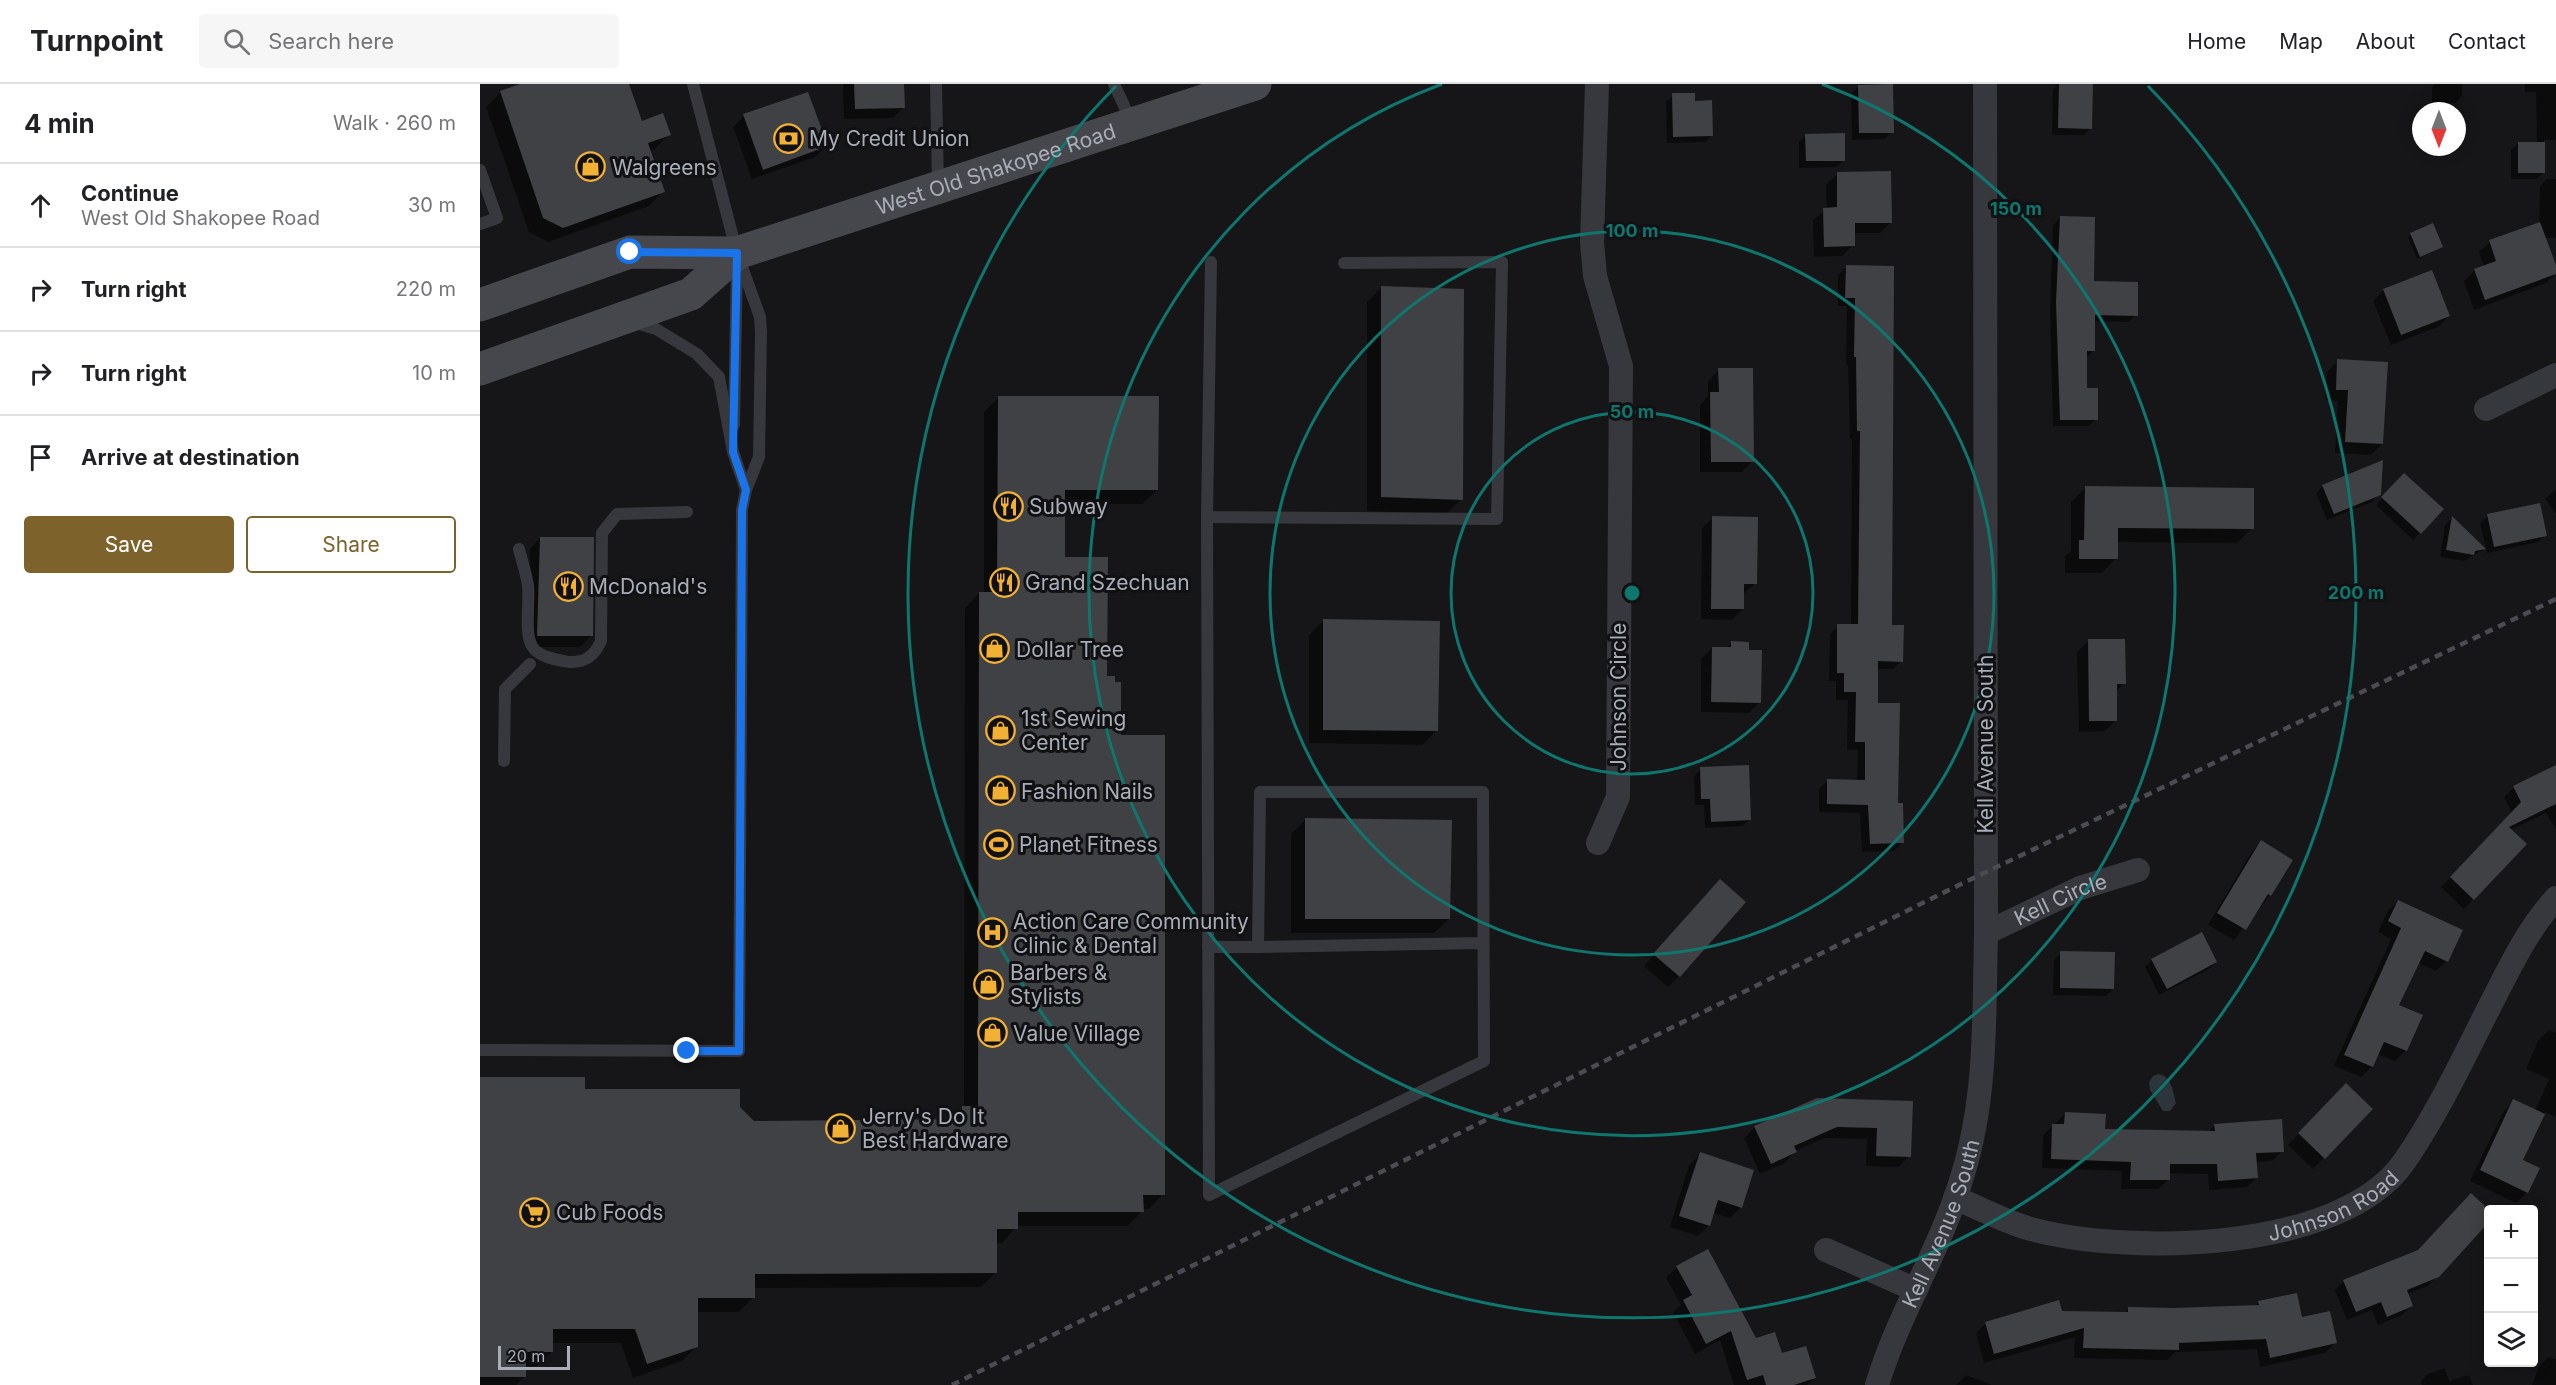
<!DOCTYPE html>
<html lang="en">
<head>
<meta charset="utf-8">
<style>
	body { margin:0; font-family:Inter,sans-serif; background:#f6f6f6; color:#202124 }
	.controls { position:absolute; right:18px; bottom:18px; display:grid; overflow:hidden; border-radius:6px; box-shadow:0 3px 15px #0003 }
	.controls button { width:54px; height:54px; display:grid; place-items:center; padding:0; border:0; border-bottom:2px solid #e0e0e0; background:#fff; color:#202124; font:30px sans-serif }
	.compass { position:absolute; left:1932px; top:18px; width:54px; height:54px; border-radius:50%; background:#fff; box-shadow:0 3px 15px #0003; rotate:180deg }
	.scale { position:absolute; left:18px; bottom:15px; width:72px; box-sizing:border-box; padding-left:6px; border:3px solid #a8adb8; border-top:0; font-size:16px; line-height:21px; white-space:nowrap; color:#a8adb8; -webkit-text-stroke:4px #111113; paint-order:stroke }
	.stop { position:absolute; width:18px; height:18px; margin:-14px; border:4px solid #1a73e8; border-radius:50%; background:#fff }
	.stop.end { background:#1a73e8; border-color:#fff; box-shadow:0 2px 6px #0008 }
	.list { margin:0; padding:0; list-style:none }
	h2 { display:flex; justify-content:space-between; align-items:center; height:78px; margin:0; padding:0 24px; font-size:26px }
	h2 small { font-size:20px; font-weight:400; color:#757577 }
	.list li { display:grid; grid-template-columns:39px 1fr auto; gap:18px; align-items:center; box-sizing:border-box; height:84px; padding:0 24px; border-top:2px solid #e0e0e0 }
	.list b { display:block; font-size:22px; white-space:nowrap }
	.list p { margin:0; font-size:20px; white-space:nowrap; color:#757577 }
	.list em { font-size:20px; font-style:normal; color:#757577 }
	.actions { display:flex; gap:12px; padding:18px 24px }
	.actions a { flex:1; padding:14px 0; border:2px solid #7e622b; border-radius:6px; text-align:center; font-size:21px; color:#7e622b }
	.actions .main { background:#7e622b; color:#fff }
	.icon { flex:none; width:33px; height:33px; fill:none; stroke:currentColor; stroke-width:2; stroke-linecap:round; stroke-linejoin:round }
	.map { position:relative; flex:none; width:2076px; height:1301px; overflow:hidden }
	header { display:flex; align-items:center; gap:36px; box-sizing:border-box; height:84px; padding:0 30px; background:#fff; border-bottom:2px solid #e0e0e0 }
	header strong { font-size:28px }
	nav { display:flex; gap:33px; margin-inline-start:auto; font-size:21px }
	.search { width:420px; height:54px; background:#f6f6f6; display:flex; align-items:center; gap:15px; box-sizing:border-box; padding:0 21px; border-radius:6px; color:#757577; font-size:22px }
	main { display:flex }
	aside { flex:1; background:#fff }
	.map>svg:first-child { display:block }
</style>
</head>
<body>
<header>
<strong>Turnpoint</strong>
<div class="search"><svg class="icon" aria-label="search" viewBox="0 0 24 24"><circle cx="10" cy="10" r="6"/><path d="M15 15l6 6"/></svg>Search here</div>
<nav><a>Home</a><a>Map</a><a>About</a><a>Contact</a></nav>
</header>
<main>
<aside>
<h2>4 min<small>Walk · 260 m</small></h2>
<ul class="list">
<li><svg class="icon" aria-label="ahead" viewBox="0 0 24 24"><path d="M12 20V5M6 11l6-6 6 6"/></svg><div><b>Continue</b><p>West Old Shakopee Road</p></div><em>30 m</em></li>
<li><svg class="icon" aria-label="right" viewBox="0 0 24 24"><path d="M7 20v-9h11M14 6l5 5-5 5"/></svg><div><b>Turn right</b></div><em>220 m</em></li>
<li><svg class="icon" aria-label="right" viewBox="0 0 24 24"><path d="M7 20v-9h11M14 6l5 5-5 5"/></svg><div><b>Turn right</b></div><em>10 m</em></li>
<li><svg class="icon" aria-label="arrive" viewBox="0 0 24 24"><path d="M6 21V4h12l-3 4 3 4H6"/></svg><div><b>Arrive at destination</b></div></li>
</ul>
<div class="actions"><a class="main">Save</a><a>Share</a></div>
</aside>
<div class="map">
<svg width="2076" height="1301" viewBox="0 0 2076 1301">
	<rect width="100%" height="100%" fill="#161618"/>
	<path fill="#2c353c" d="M1679,990C1692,993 1693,1008 1696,1019L1690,1027H1683L1670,1006L1669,998L1673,992Z"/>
	<g fill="#0007">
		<path d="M45,0H147L161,39L189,50L175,65L169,67L183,107L169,122L68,158L49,148L6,23L21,8Z"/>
		<path d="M363,0H423L424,23L413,34L364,35Z"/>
		<path d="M1578,0H1611V44L1604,51H1572L1573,6Z"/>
		<path d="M1955,0H1982V12L1975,19H1952V3Z"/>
		<path d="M2045,0H2076V56H2064V88L2057,95H2031V66L2039,59H2057L2056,8H2045Z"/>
		<path d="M1378,3L1412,48L1405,55L1372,56L1371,10Z"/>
		<path d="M1193,11L1214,18L1232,51L1225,58L1187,59L1186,18Z"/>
		<path d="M264,32L346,62L335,73L272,95L253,43Z"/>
		<path d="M1326,51L1364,76L1357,83L1319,84V58Z"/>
		<path d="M1357,90L1411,138L1400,149H1373V161L1362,172L1334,173L1333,136L1347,125L1346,101Z"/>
		<path d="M2067,95H2076V154H2065L2076,190L2066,199L1994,226L1984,197L1995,186L2004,183L1999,168L2010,158L2059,140L2060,102Z"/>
		<path d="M1580,134L1612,198L1656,231L1649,238L1613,237V267L1606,274L1605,306L1616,335L1609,342H1573L1570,226L1573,141Z"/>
		<path d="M1931,150L1961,163L1937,175L1928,153Z"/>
		<path d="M1367,183H1412L1410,542L1421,577L1413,585H1396V620L1423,758L1414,767L1382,768L1380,729L1339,728V705L1348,696L1377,697L1378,666H1367L1368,616H1356V597H1349L1350,550L1358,542H1371L1372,355H1370L1368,281H1366L1367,222H1358V191Z"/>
		<path d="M902,203L981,415L966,430L887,427V218Z"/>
		<path d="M1904,206L1969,232L1958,243L1911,261L1893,217Z"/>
		<path d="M1858,277L1902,360L1891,371L1855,369L1858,317L1845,316L1847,288Z"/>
		<path d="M1239,286L1273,377L1262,388H1220V321L1228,312V297Z"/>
		<path d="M519,313L677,406L662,420H584V474L626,593L639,652L683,1110L669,1125H662V1127L648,1142H537L522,1159H515V1189L501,1203L274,1204V1213L259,1228H216L217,1262L202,1277L153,1294L141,1259H72V1268L57,1282H44V1293L36,1301H0V995L258,1024L273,1039L469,1037L484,1023L485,524L499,509H504V328Z"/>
		<path d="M1924,391L1962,425L1933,456L1896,421Z"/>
		<path d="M1843,402L1899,410L1892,418L1847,436L1836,409Z"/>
		<path d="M1606,403L1772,444L1757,459L1637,458L1636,474L1622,489H1585V472L1591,467V418Z"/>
		<path d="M2076,405V430L2065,415Z"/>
		<path d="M2008,432L2066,451L2058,458L2007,469L2000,439Z"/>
		<path d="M1233,434L1276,499L1263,510V525L1252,536L1221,535L1222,444Z"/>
		<path d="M1972,434L2004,465L1985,477L1960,473L1965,441Z"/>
		<path d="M60,454L111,552L100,563H47L50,465Z"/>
		<path d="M843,537L956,647L942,661L829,659V551Z"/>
		<path d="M1608,557L1644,599L1635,609L1636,636L1625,647L1599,648L1597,568Z"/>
		<path d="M1251,559L1267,567L1280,618L1269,629L1221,628V575L1232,564L1246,565Z"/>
		<path d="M2076,683V745L2066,729L2030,746L1993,815L1984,825L1961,803L2032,729L2024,713L2034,703Z"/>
		<path d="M1221,685L1270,735L1263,742L1225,744L1224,721H1215L1214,692Z"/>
		<path d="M825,736L969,835L954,849H811V750Z"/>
		<path d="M1781,758L1790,811L1754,856L1728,841L1771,769Z"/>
		<path d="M1229,808L1199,892L1188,903L1164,882Z"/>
		<path d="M1918,817L1967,877L1956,887L1938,879L1917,922L1926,966L1915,977L1897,970L1892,982L1881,993L1854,982L1911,855L1898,848L1907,828Z"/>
		<path d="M1581,869L1633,905L1626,912L1573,911L1574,876Z"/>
		<path d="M1672,876L1736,878L1729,885L1679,911L1665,883Z"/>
		<path d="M2069,946L2076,949V1033L2065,1028L2041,1077L2047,1108L2036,1119L1990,1097L2023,1028L2034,1017L2055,1027L2069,995L2046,985L2058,957Z"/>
		<path d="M1855,1011L1891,1025L1833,1085L1808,1061Z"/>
		<path d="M1431,1018L1429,1072L1419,1083L1386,1082L1387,1055L1345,1054L1315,1067L1305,1079L1280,1090L1264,1054L1275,1043Z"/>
		<path d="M1585,1030L1624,1046L1728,1048L1735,1041L1802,1067L1792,1077L1775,1078L1777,1093L1767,1103L1729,1106L1728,1090L1688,1089V1096L1678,1105H1641L1642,1087L1562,1084L1563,1051Z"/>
		<path d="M1220,1070L1261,1123L1250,1134L1233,1129L1229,1141L1218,1152L1190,1143L1209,1081Z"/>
		<path d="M1991,1111L2008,1127V1137L1948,1202L1927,1210L1931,1222L1922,1231L1898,1241L1892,1226L1867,1236L1855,1206L1864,1197L1937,1168Z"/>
		<path d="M1197,1183L1275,1256L1335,1294L1327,1301H1254L1240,1256L1215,1270L1193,1228L1201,1221L1186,1194Z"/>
		<path d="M1779,1219L1821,1235L1855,1259L1845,1269L1780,1283L1777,1265L1695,1268L1687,1276L1594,1274L1595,1253L1504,1279L1496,1249L1506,1239L1581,1228L1644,1230L1649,1224L1694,1226L1775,1222Z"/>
		<path d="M2068,1273L2076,1275V1301H2052L2058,1284Z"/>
		<path d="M1965,1284L1969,1297L1989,1291L1993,1301H1942L1941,1297L1948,1290Z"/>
		<path d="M1486,1291L1512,1301H1476Z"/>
	</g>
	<g fill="#404145">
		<path d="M40,0H149L162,37L183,29L191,51L168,59L185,108L83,144L63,134L20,7Z"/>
		<path d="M374,0H424L425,24L375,25Z"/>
		<path d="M1413,0L1414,49H1379L1378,1Z"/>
		<path d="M1579,0H1613L1612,45L1578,44Z"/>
		<path d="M328,8L348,62L283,86L263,30Z"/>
		<path d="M1192,9H1215V17L1232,16L1233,52L1193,53Z"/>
		<path d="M1365,49V77H1326L1325,50Z"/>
		<rect x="2038" y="58" width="27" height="31"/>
		<path d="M1411,87L1412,139H1375V162L1344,163L1343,124L1357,123V88Z"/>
		<path d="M1580,132L1615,133L1614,197L1658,198V232L1615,231V267H1607V304H1618V336H1580L1576,218Z"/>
		<path d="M2060,138L2076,181V190L2005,216L1994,185L2016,177L2009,156Z"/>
		<path d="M1953,139L1963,163L1940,173L1930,149Z"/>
		<path d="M1366,181L1414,182L1412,541H1424L1423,578L1398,577V619H1420L1418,719H1423L1424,759L1390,760L1388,721L1347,720V695L1385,696V658H1375L1376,608H1364V589H1357V540H1378L1380,347H1377L1376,273H1374L1375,214H1365Z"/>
		<path d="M1952,186L1970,232L1921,251L1903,205Z"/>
		<path d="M901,202L984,205L983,416L901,413Z"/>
		<path d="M1857,275L1908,278L1903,360L1865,358L1868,306H1856Z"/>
		<path d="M1238,284H1273L1274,378H1231L1230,308H1239Z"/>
		<path d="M518,312H679L678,406H585V473H628L627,592H635V598H641V651H685V1111H663L664,1128H538V1145H517V1189L275,1190V1214H218V1263L167,1280L155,1245H73V1268H46V1293H0V993H105V1005H260V1023L274,1037L482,1035V1022H498L499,508H517Z"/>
		<path d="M1903,376L1901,411L1854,430L1842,401Z"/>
		<path d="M1924,389L1964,425L1941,450L1901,413Z"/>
		<path d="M1605,402L1774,404V445L1638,444V475H1599V456H1604Z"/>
		<path d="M2060,419L2067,452L2014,463L2007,430Z"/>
		<path d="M1232,432L1278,433L1277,500H1264V525H1231Z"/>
		<path d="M1972,432L2006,465L1995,467L1994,471L1966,466Z"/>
		<path d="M60,453H114L113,552H57Z"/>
		<path d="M843,535L960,537L958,647L843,646Z"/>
		<path d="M1608,555H1645L1646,600H1637V637H1609Z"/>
		<path d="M1251,557L1269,558V566H1282L1281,619L1231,618L1232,563H1251Z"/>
		<path d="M1269,681L1271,736L1231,738L1230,715H1221L1220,683Z"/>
		<path d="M2076,681V720L2029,743L2047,760L1994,816L1970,793L2041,718L2033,702Z"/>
		<path d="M825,734L972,736L970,835H825Z"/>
		<path d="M1781,756L1813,776L1791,812L1788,810L1766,846L1737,829Z"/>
		<path d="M1240,795L1266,818L1200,893L1173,870Z"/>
		<path d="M1918,816L1983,846L1968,878L1945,867L1919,921L1943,931L1927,967L1904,958L1893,983L1864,971L1921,844L1908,837Z"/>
		<path d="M1722,848L1737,878L1687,905L1671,875Z"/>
		<path d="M1580,867L1635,868L1634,905L1580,904Z"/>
		<path d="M1866,999L1893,1025L1845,1075L1818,1049Z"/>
		<path d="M1337,1014L1433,1017L1431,1073L1396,1072L1397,1044L1357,1043L1314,1062L1317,1068L1291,1080L1274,1042Z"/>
		<path d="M2033,1015L2065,1030L2043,1076L2060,1084L2048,1109L2000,1086Z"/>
		<path d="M1585,1028L1626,1030L1625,1045L1735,1047L1734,1040L1802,1035L1804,1068L1776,1069L1778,1094L1738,1097L1737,1080H1690V1096H1650L1651,1078L1571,1075L1572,1040H1584Z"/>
		<path d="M1220,1068L1274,1086L1262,1124L1238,1116L1230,1142L1199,1132Z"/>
		<path d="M1991,1109L2008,1125V1139L1959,1193L1927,1206L1933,1222L1907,1233L1901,1218L1876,1228L1863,1196L1938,1166Z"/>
		<path d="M1228,1165L1276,1254L1295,1248L1302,1269L1326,1262L1336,1294L1314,1301H1286L1283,1291L1267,1296L1251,1247L1226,1260L1203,1216L1212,1211L1196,1182Z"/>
		<path d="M1817,1209L1822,1233L1850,1227L1857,1259L1790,1274L1786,1255L1699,1259V1266L1603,1264L1604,1244L1514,1270L1505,1238L1579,1216L1582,1227L1648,1228V1223L1694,1224L1779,1221L1778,1217Z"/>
	</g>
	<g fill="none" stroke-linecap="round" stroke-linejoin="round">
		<g stroke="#37383d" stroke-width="12">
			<path d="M456,0L458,102"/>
			<path d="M634,0L652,39"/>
			<path d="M0,86L17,134L0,140"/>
			<path d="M731,178L727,433L1017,435L1022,178L864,179"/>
			<path d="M153,238L176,245L217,270L239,293L253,368L266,406"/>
			<path d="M254,341L257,176"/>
			<path d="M727,433L729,1111L1004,977L1003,708H780L778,863L1003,859"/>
			<path d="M39,465C42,477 46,489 48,501C50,517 44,549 52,562C58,573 77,576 89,578C106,579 115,571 121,557L122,449L137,430L207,428"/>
			<path d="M24,677L25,605L50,580"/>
			<path d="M728,863H778"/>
			<path d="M0,966L259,967L262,426L266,406L279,373L281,248L280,233L257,169L213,0"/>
		</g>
		<g stroke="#37383d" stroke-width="24">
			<path d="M1117,0L1112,158L1115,192L1141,282L1138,713L1118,759"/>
			<path d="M2006,325L2076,291"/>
			<path id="s1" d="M1506,849L1600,804L1658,786"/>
			<path id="s2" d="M1475,1114C1500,1124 1525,1138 1551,1145C1648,1171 1860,1169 1924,1078C1960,1026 1987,966 2016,910C2034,875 2049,844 2076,814"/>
			<path d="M1346,1166L1436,1206"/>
			<path id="s3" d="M1397,1301C1419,1228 1462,1163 1483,1090C1507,1012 1504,930 1506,849L1505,0"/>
		</g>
		<g stroke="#45474d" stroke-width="33">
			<path id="s4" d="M0,221L150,168L257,169L775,0"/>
			<path d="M0,285L211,210L257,169"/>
		</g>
		<path stroke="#4a4c52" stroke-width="4.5" stroke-dasharray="8 6" stroke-linecap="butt" d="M472,1301L1479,801L2076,515"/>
	</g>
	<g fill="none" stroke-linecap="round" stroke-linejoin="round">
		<path stroke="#1a73e8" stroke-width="8" d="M150,168L257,169L253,368L266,406L262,426L259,967H207"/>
	</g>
	<g fill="none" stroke="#0f766e" stroke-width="3">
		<circle cx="1152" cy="509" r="181"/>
		<circle cx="1152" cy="509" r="362"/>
		<path d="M1342 0A543 543 0 1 1 962 0"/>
		<path d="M1668 2A724 724 0 1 1 636 2"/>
	</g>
	<defs>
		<symbol id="bank-ring" viewBox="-11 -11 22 22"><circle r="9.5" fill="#111113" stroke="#f2b134" stroke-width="1.5"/><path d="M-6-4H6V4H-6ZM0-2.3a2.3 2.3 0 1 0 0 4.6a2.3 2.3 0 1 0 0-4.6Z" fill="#f2b134"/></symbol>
		<symbol id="shop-ring" viewBox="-11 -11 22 22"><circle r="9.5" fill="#111113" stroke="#f2b134" stroke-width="1.5"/><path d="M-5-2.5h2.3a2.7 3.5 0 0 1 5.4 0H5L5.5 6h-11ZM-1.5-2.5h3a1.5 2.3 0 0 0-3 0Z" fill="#f2b134"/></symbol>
		<symbol id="restaurant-ring" viewBox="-11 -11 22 22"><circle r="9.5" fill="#111113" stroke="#f2b134" stroke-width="1.5"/><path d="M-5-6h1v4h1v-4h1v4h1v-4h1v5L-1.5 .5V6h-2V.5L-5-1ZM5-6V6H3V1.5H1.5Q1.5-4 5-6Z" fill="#f2b134"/></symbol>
		<symbol id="stadium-ring" viewBox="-11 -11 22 22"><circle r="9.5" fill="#111113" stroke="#f2b134" stroke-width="1.5"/><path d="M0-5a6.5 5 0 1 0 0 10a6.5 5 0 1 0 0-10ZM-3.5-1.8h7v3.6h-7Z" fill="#f2b134"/></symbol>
		<symbol id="hospital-ring" viewBox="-11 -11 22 22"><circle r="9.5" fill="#111113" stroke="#f2b134" stroke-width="1.5"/><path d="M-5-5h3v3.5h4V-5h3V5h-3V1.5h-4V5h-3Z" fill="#f2b134"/></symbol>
		<symbol id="supermarket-ring" viewBox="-11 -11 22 22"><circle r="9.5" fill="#111113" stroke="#f2b134" stroke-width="1.5"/><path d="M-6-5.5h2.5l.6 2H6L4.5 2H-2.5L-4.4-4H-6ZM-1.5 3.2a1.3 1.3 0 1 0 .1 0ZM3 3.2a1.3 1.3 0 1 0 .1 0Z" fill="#f2b134"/></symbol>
	</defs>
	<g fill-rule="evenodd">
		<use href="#bank-ring" x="292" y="38" width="33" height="33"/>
		<use href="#shop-ring" x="94" y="66" width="33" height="33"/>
		<use href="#restaurant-ring" x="512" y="406" width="33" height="33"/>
		<use href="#restaurant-ring" x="508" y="482" width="33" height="33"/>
		<use href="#restaurant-ring" x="72" y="486" width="33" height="33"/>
		<use href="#shop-ring" x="498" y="548" width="33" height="33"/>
		<use href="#shop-ring" x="504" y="630" width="33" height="33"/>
		<use href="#shop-ring" x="504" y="690" width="33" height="33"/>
		<use href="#stadium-ring" x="502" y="744" width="33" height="33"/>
		<use href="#hospital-ring" x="496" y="832" width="33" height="33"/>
		<use href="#shop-ring" x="492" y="884" width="33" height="33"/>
		<use href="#shop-ring" x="496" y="932" width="33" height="33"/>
		<use href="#shop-ring" x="344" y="1028" width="33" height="33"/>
		<use href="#supermarket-ring" x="38" y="1112" width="33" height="33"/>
	</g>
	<g text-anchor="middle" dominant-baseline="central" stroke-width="6" stroke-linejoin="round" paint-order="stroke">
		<g font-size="21" fill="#a8adb8" stroke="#111113" text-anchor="start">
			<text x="329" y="54">My Credit Union</text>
			<text x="132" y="83">Walgreens</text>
			<text x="549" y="422">Subway</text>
			<text x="545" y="498">Grand Szechuan</text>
			<text x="109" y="502">McDonald's</text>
			<text x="536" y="565">Dollar Tree</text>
			<text x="541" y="634">1st Sewing<tspan x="541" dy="24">Center</tspan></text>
			<text x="541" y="707">Fashion Nails</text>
			<text x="539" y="760">Planet Fitness</text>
			<text x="533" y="837">Action Care Community<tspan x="533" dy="24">Clinic &amp; Dental</tspan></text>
			<text x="530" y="888">Barbers &amp;<tspan x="530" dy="24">Stylists</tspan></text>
			<text x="533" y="949">Value Village</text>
			<text x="382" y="1032">Jerry's Do It<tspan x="382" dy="24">Best Hardware</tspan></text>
			<text x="76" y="1128">Cub Foods</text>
		</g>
		<g font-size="21" fill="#a8adb8" stroke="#111113">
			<text stroke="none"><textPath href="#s4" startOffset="538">West Old Shakopee Road</textPath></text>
			<text transform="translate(1138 613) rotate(-90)">Johnson Circle</text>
			<text transform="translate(1505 660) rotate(-90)">Kell Avenue South</text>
			<text stroke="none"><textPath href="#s1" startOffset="82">Kell Circle</textPath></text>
			<text stroke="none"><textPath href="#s2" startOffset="392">Johnson Road</textPath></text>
			<text stroke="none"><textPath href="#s3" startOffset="174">Kell Avenue South</textPath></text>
		</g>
	</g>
	<circle cx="1152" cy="509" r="9" fill="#0f766e" stroke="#111113" stroke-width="3"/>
	<g font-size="18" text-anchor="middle" font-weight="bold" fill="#0f766e" stroke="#111113" stroke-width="6" stroke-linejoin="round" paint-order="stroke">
		<text x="1536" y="131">150 m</text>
		<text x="1152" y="153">100 m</text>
		<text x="1152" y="334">50 m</text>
		<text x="1876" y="515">200 m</text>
	</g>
</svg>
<div class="controls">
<button>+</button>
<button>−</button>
<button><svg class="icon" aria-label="layers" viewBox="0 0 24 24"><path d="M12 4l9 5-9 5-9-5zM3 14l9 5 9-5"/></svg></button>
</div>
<svg class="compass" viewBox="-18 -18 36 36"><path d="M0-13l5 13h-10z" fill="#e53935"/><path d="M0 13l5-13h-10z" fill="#757577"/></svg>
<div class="scale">20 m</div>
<div class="stop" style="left:150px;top:168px"></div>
<div class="stop end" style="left:207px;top:967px"></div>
</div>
</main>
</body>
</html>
